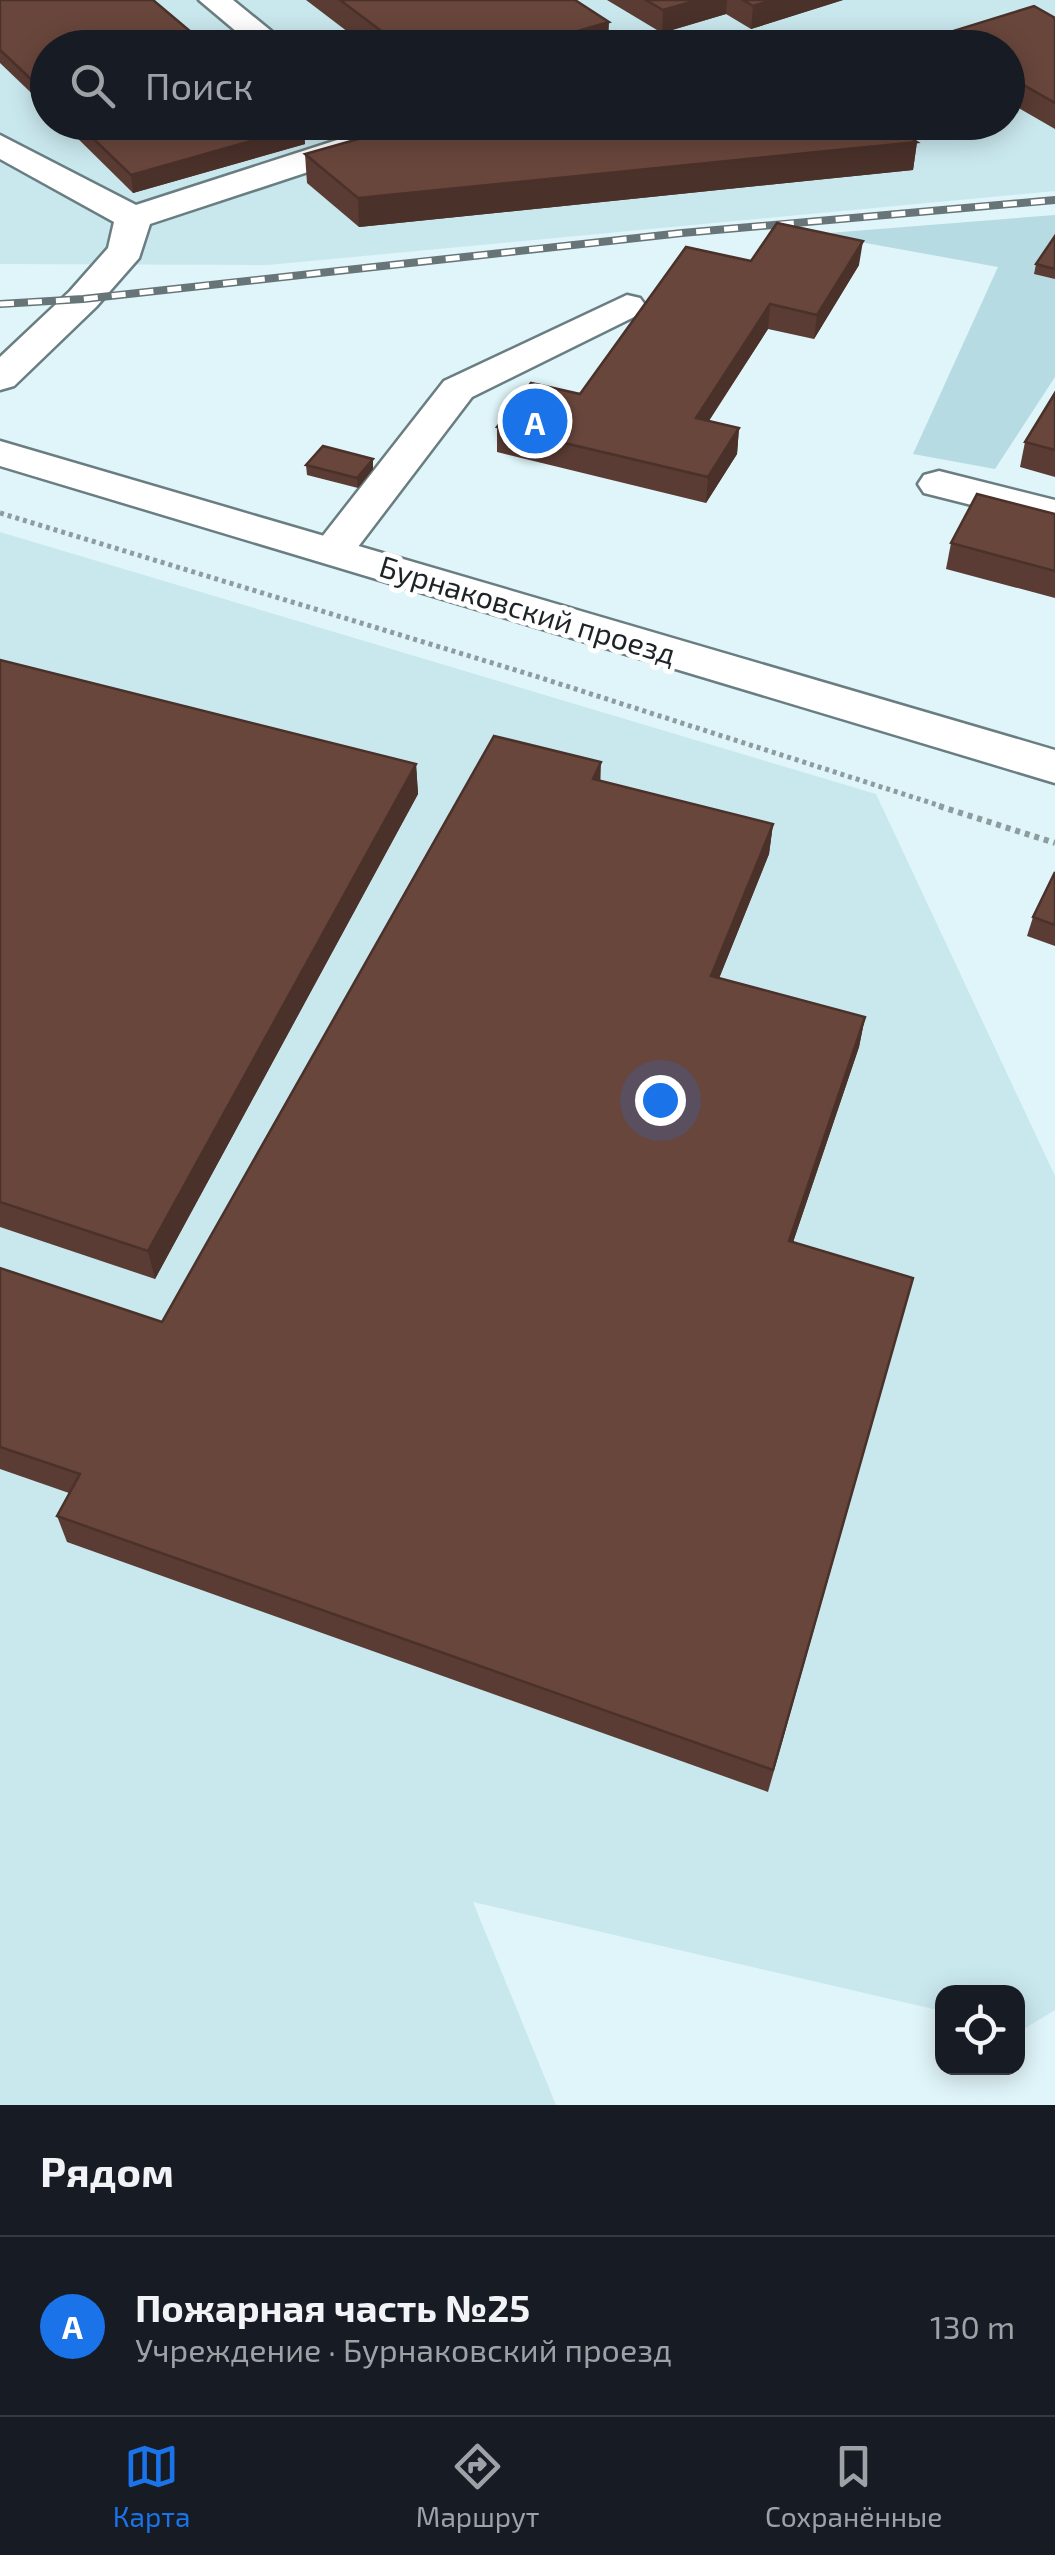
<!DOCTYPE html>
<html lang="ru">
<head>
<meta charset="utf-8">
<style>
	body { margin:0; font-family:"Exo 2",sans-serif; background:#20242c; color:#f1f3f6 }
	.controls { position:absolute; right:30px; bottom:30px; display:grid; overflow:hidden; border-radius:20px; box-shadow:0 5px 25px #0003 }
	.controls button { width:90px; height:90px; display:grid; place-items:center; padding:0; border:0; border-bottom:2px solid #363941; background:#171b24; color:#f1f3f6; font:50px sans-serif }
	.you { position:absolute; left:660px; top:1100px; width:35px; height:35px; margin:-25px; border:8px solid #fff; border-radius:50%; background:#1a73e8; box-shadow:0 0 0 15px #1a73e833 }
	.badge { display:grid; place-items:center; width:65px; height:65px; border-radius:50%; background:#1a73e8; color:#fff; font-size:32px; font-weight:700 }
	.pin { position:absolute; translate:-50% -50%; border:5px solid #fff; box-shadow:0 2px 10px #0006 }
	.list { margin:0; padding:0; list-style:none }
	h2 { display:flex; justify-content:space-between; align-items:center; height:130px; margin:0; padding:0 40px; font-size:42px }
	h2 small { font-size:32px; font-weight:400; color:#9ea1a6 }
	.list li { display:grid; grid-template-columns:65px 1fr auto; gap:30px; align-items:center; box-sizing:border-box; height:180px; padding:0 40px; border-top:2px solid #363941 }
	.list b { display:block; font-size:38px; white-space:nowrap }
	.list p { margin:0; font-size:32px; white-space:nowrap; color:#9ea1a6 }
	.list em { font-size:32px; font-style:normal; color:#9ea1a6 }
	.icon { flex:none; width:55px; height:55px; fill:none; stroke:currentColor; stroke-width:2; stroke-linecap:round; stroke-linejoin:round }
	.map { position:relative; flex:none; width:1055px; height:2105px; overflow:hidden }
	.search { position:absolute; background:#171b24; box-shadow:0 5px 25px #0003; left:30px; right:30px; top:30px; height:110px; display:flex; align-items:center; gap:25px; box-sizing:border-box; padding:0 35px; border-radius:55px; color:#9ea1a6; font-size:38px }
	.sheet { height:310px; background:#171b24 }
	nav { display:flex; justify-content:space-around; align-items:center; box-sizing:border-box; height:140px; border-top:2px solid #363941; background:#171b24; font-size:28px; color:#9ea1a6 }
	nav a { display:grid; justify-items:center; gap:5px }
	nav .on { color:#1a73e8 }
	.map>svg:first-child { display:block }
</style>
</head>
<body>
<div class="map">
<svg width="1055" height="2105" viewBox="0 0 1055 2105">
	<rect width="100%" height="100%" fill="#dff5f9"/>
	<g fill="#c9e8ee" fill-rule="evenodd">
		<path d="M0,0H1055V191L268,265L0,264ZM48,48H1008V122H48Z"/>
		<path d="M0,532L876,794L1055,1176V2010L1022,2030L1018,2029V1992H942V2011L473,1902L556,2105H0Z"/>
	</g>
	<path fill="#b7dbe2" d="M1055,215V377L995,469L913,454L998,267L816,234Z"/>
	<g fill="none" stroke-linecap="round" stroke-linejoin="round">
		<defs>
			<g id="minor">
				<path d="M199,0H233L292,48H256Z"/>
				<path d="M359,122H396L407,134L402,141L150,224L139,258L96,307L14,386L0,390V357L70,291L108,248L114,222L0,159V135L136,205L365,131Z"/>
				<path d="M627,295L640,298L646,306L640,314L472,397L348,560L333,564L318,560L311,551L318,542L444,381Z"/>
				<path d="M939,471L1055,500V526L924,493L918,484L924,475Z"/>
			</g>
			<path id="major" d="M0,441L1055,750V783L0,466Z"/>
		</defs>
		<use href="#minor" stroke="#6a7e82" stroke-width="5"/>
		<use href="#major" stroke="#6a7e82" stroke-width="5"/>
		<path stroke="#8c9c9f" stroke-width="5" stroke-dasharray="4 4" stroke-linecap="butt" d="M0,513L535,676L947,808"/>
		<path stroke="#8c9c9f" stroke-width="6" stroke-dasharray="5 5" stroke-linecap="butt" d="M939,806L1055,843"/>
		<use href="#minor" fill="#fff" fill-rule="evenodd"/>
		<use href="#major" fill="#fff" fill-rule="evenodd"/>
		<defs>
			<path id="rail" d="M0,304L83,299L682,233L1055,200"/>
		</defs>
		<use href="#rail" stroke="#687578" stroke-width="8"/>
		<use href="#rail" stroke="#fff" stroke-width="5" stroke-dasharray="14" stroke-linecap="butt"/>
	</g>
	<g fill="#5a3c34">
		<path d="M0,0L48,48V109L0,63Z"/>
		<path d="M306,0H575L608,48H369Z"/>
		<path d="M607,0H843L751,29L726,14L662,33Z"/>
		<path d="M1055,18V129L1008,102V48H935L937,36Z"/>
		<path d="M61,122H300L305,144L133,193Z"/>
		<path d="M917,142L913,170L359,227L307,183L305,154Z"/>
		<path d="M1055,236V279L1034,274L1036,264Z"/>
		<path d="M751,261L859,265L814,339L768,329L709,421L739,428L737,454L706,503L497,452V427L580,394Z"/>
		<path d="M1055,393V477L1020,467L1025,442Z"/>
		<path d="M306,465L373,469L358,488L307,475Z"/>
		<path d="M1055,514V598L946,569L951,543Z"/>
		<path d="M0,660L416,764L418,794L155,1279L0,1227Z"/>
		<path d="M600,781L773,824L769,854L719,978L865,1017L859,1047L793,1242L913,1278L768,1792L67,1542L57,1516L69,1493L0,1469V1268L162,1322Z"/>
		<path d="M1055,872V946L1027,936L1033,917Z"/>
	</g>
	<g fill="#4a312a">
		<path d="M698,0H727L726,14L662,33L663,10Z"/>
		<path d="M772,0H843L751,29L753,6Z"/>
		<path d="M609,22L608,48H519Z"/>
		<path d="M304,126L305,144L133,193L131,175Z"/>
		<path d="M917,142L913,170L359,227L358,198Z"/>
		<path d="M863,241L859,265L814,339L817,315Z"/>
		<path d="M770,304L768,329L694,443L696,418Z"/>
		<path d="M739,428L737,454L706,503L708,477Z"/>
		<path d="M373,459V469L358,488L357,478Z"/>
		<path d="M601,762L600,793L593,779Z"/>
		<path d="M416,764L418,794L155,1279L148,1251Z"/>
		<path d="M773,824L769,854L708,1006L711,976Z"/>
		<path d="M865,1017L859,1047L784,1269L789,1241Z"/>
	</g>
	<g fill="#69463c" stroke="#4a312a" stroke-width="2.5">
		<path d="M0,0H153L210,48H48V95L0,50Z"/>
		<path d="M340,0H575L609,22L519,48H404Z"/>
		<path d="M646,0H698L663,10Z"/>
		<path d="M743,0H772L753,6Z"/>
		<path d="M1034,6L1055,18V103L1008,76V48H957L937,36Z"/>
		<path d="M738,33L762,48H686Z"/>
		<path d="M76,122H300L304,126L131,175Z"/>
		<path d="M418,122H886L917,142L358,198L305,154Z"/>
		<path d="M777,223L863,241L817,315L770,304L696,418L739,428L708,477L497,427L531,383L580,394L686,247L751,261Z"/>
		<path d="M1055,236V269L1036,264Z"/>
		<path d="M1055,393V450L1025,442Z"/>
		<path d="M323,446L373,459L357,478L306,465Z"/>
		<path d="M977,494L1055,514V571L951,543Z"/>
		<path d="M0,660L416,764L148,1251L0,1202Z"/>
		<path d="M494,736L601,762L593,779L773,824L711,976L865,1017L789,1241L913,1278L773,1770L57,1516L80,1474L0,1447V1268L162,1322Z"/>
		<path d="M1055,872V925L1033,917Z"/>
	</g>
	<g text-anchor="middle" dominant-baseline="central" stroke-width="10" stroke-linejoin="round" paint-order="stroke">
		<g font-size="30" fill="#1c2426" stroke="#fff">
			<text transform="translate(528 609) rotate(17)">Бурнаковский проезд</text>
		</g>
	</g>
</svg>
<div class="controls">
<button><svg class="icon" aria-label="locate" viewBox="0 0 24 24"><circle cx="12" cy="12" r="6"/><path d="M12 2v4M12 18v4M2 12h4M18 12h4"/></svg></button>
</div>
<div class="you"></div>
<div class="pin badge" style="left:535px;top:421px">A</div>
<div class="search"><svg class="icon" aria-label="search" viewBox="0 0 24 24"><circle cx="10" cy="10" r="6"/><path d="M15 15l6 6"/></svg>Поиск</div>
</div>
<section class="sheet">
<h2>Рядом<small></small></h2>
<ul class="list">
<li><span class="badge">A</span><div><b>Пожарная часть №25</b><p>Учреждение · Бурнаковский проезд</p></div><em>130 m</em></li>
</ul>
</section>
<nav>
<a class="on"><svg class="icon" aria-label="map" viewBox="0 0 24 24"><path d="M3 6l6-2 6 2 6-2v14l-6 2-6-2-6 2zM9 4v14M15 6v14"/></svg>Карта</a>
<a><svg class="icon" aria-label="directions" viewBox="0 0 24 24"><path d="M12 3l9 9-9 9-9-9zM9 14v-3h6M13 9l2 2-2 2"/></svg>Маршрут</a>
<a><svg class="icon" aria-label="saved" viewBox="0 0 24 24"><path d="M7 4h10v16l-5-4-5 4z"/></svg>Сохранённые</a>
</nav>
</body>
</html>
